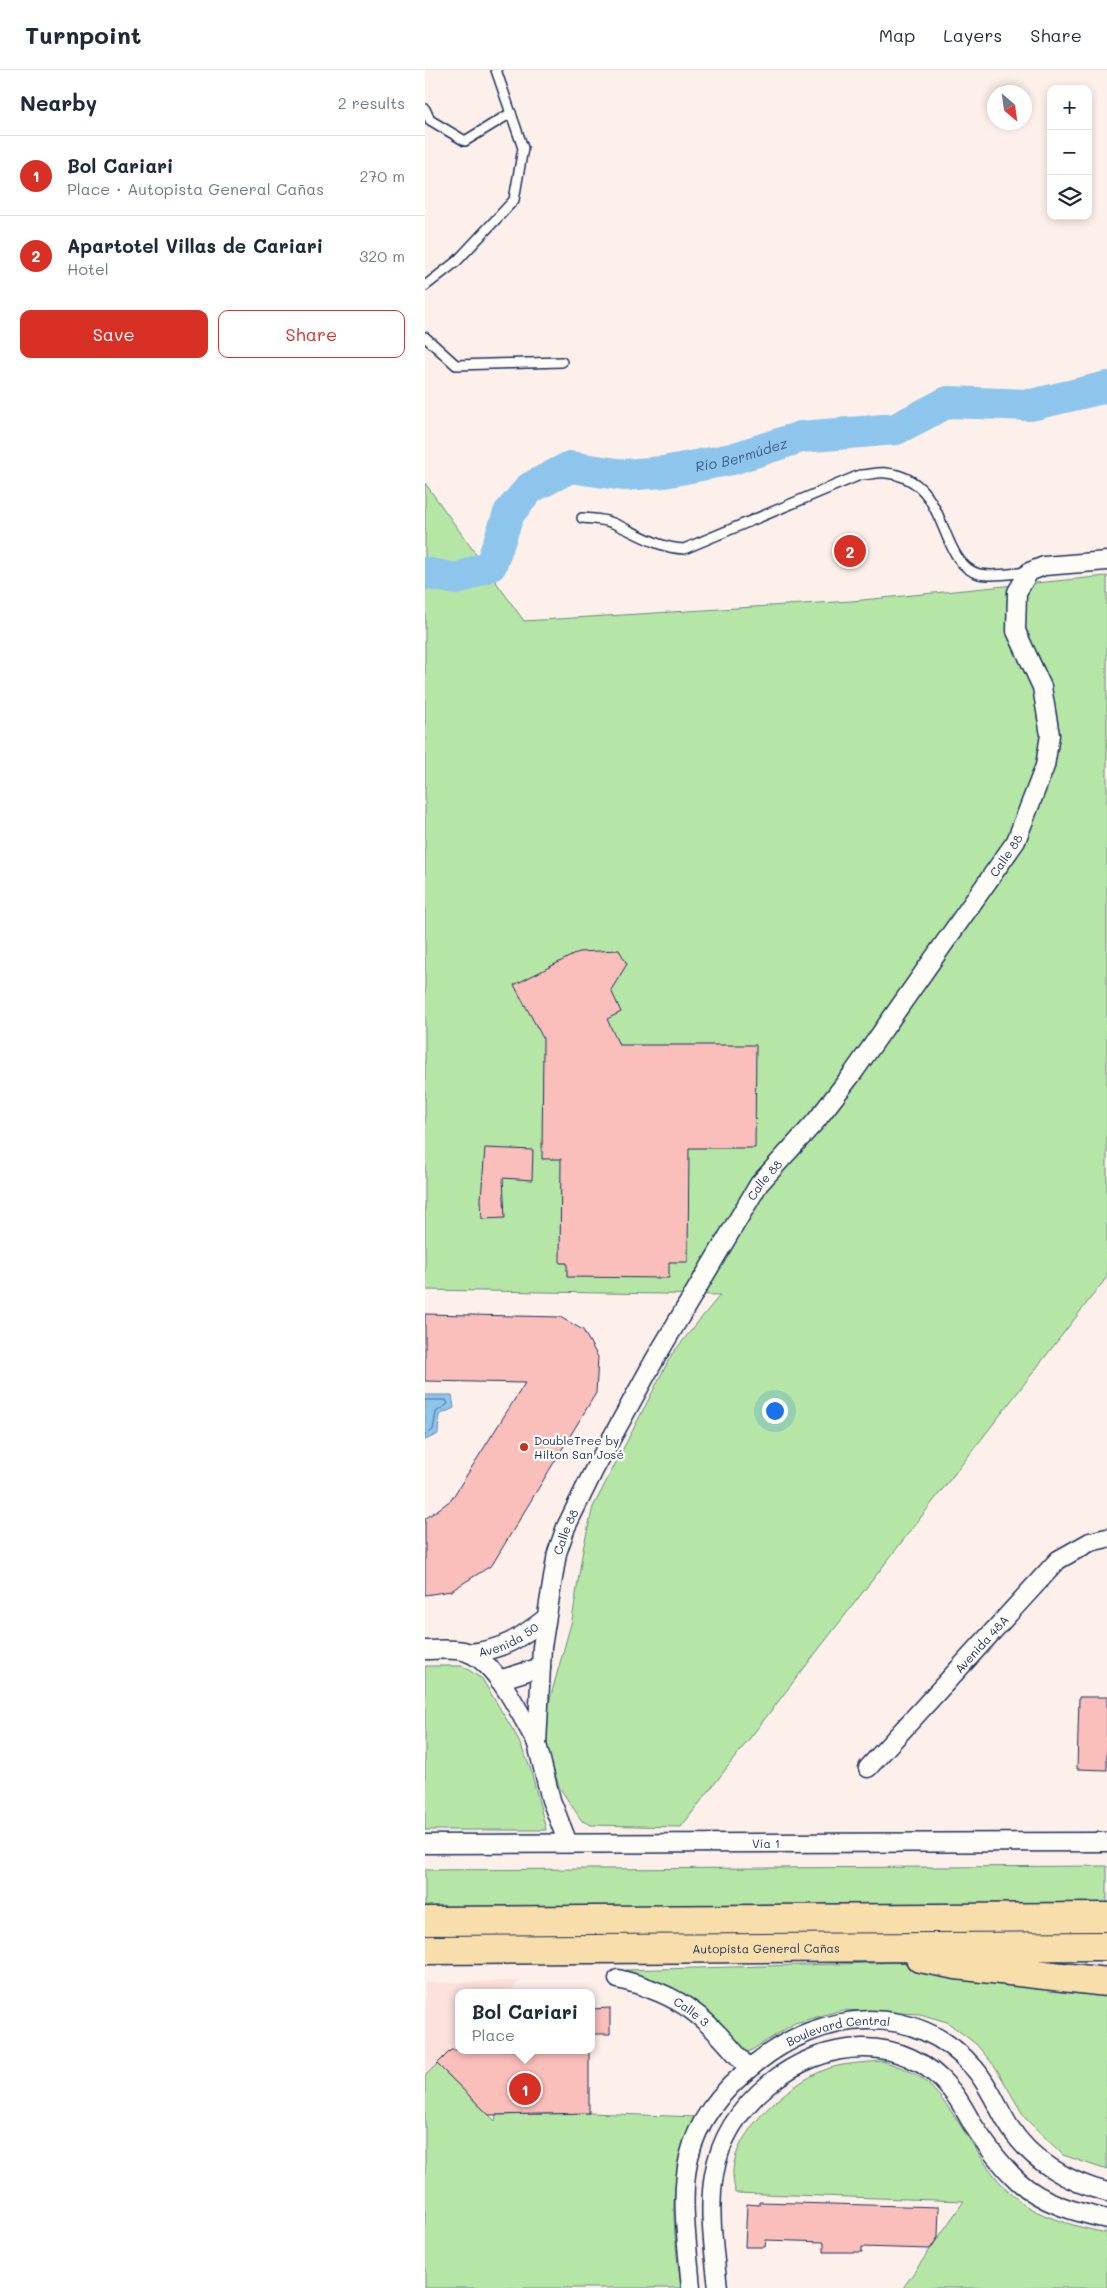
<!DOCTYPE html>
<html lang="en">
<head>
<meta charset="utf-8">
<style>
	body { margin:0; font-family:Mali,sans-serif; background:#f2f2f3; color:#1f2937 }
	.controls { position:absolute; right:15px; top:15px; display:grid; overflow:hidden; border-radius:10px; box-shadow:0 2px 8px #0003 }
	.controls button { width:45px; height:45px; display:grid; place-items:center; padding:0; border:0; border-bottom:1px solid #e0e1e3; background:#fff; color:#1f2937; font:25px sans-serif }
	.compass { position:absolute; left:562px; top:15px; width:45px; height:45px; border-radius:50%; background:#fff; box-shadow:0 2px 8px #0003; rotate:151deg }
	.you { position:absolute; left:349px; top:1340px; width:18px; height:18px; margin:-12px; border:4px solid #fff; border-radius:50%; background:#1a73e8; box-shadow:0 0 0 8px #1a73e833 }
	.badge { display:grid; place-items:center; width:32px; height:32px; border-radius:50%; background:#d93025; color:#fff; font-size:16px; font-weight:700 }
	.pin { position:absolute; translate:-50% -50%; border:2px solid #fff; box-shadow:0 1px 5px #0006 }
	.popup { position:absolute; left:30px; top:1919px; width:140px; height:65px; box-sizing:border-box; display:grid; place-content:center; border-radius:10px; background:#fff; filter:drop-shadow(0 1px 4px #0005); font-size:16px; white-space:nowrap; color:#747a83 }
	.popup b { font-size:19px; color:#1f2937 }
	.popup::after { content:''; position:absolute; left:50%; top:100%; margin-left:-10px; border:10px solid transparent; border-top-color:#fff }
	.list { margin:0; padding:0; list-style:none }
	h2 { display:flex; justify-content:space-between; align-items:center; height:65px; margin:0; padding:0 20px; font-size:21px }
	h2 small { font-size:16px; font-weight:400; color:#747a83 }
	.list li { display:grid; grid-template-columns:32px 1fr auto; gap:15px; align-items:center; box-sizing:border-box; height:80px; padding:0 20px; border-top:1px solid #e0e1e3 }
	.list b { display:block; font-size:19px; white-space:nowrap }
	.list p { margin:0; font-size:16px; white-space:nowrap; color:#747a83 }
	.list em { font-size:16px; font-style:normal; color:#747a83 }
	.actions { display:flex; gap:10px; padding:15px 20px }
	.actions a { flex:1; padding:11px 0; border:1px solid #d93025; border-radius:10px; text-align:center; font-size:18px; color:#d93025 }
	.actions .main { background:#d93025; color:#fff }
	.icon { flex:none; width:28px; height:28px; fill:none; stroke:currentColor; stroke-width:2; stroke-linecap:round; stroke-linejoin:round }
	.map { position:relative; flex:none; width:682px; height:2218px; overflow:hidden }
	header { display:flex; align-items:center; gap:30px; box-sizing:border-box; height:70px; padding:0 25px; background:#fff; border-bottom:1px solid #e0e1e3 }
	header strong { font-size:24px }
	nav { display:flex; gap:28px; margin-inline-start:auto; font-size:18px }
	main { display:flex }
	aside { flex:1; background:#fff }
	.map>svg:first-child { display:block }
</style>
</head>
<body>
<header>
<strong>Turnpoint</strong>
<nav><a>Map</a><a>Layers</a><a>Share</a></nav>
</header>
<main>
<aside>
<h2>Nearby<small>2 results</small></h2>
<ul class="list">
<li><span class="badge">1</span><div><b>Bol Cariari</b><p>Place · Autopista General Cañas</p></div><em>270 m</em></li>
<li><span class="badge">2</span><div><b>Apartotel Villas de Cariari</b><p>Hotel</p></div><em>320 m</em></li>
</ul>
<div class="actions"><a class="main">Save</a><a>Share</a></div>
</aside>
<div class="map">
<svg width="682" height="2218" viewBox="0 0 682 2218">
	<rect width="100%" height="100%" fill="#fdf0eb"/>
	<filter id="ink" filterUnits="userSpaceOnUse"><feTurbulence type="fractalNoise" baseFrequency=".02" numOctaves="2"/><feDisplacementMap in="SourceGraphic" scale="10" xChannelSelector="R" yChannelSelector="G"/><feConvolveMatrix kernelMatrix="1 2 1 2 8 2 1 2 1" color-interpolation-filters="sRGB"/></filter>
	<g filter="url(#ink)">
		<path fill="#fce1dd" d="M95,1911L83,1923H34V1972L0,2006V1913Z"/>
		<g fill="#b6e6a6" stroke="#688a82">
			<path d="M0,413L99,551L427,531L682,506V1207L256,1757L166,1755L157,1751L134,1717L120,1673L123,1636L147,1550L158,1479L168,1437L247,1284L295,1225L0,1220Z"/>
			<path d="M0,1596H38L57,1609L91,1665L105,1697L121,1760H0Z"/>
			<path d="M682,1796V1840L0,1843V1800Z"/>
			<path d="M482,1892L682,1923V2100L638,2085L600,2048L571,1998L551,1974L522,1952L495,1944L417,1940L370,1953L322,1983L272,1934L201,1900Z"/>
			<path d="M457,1991C473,1996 489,2001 502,2013C538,2047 554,2098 593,2130C613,2147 656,2158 682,2163V2218H478L539,2131L310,2123C310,2116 307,2107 308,2100C311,2059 362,2016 397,2001C415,1993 438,1993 457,1991Z"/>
			<path d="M12,1994L70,2051L71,2045L164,2043L272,2047C240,2111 248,2151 256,2218H0V2006Z"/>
		</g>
		<path fill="#8ec5ec" stroke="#6089b3" d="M0,1325H27L29,1338L14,1345L13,1364L0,1370Z"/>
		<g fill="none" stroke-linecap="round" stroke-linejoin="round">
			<path stroke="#496b97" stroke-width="1" d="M0,1330H21L23,1334L11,1342L8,1360L0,1365"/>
			<path stroke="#8ec5ec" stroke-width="32" id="s1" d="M0,503L32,509L66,495L84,443L105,418L145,397L199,405L239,402L307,389L376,367L471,359L523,332L606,335L682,317"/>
		</g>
		<g fill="#fbbfbb" stroke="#1b2f5e">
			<path d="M194,880L202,894L186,920L196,942L182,949L194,975H331L330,1078H264L263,1192H244V1208L142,1207V1193H135L136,1089H117L118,968L89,915L154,882Z"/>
			<path d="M60,1078L108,1080L107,1110L78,1108L80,1148L57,1149L56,1129Z"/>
			<path d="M0,1244L135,1247L158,1260L173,1287L171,1323L67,1495L26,1521L0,1525V1449L26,1430L100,1313L0,1311Z"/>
			<path d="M654,1627H682V1700L652,1699Z"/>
			<path d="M185,1938V1964H166V1939Z"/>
			<path d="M26,1980H164V2043L64,2045L12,1994Z"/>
			<path d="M334,2132L514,2137L513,2167L505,2179L437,2177V2182H399V2172L341,2170L340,2177H320L322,2134L334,2135Z"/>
		</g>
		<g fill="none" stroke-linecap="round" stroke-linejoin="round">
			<defs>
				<g id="lane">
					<path d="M0,39L5,50L40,71L86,43"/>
					<path d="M0,216L32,191L89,130L98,78L71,0"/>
					<path d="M0,267L31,295L137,292"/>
					<path d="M157,448C167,449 178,449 188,453C212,463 233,478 259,479L435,405C443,405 453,402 461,403C526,409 511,492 554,504C569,507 589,503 604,502"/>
				</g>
				<g id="street">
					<path d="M0,1580C14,1580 29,1578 42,1582C73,1593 96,1647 112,1673"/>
					<path id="s2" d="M44,1583C78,1580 95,1568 121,1548"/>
					<path d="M74,1610L116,1597"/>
					<path id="s3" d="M443,1698L633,1490L665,1472L682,1468"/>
					<path id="s4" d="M143,1773L126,1730L112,1674L117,1577L132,1483L141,1457L169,1400L230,1289L334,1114L391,1051L428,1003L591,771L620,696L625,665L617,617L591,561L592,522L604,502L619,496L682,491"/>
					<path id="s5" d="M0,1774L682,1772"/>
					<path id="s6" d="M193,1909C259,1925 281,1948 323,1998"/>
					<path id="s7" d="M266,2218C257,2119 244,2062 331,1993C396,1940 490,1930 549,1998C564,2015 572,2037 584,2056C606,2091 643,2112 682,2122"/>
					<path d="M293,2218C284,2137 273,2073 344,2014C398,1969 479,1961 526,2020C535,2030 541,2043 548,2055C561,2075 575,2094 593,2111C617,2133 650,2142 682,2149"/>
				</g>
				<g id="highway">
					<path d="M0,1851L682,1847"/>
					<path id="s8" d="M0,1880L682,1876"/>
					<path d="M495,1888L531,1895L682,1912"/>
				</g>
			</defs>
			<use href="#lane" stroke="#1b2f5e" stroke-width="12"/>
			<use href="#street" stroke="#1b2f5e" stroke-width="21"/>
			<use href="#highway" stroke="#1b2f5e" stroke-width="31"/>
			<use href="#lane" stroke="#fdfcf7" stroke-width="9"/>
			<use href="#street" stroke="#fdfcf7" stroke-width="18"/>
			<use href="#highway" stroke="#f8deab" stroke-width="28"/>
		</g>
	</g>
	<circle fill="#c8321e" stroke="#fdfcf7" stroke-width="2" cx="99" cy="1377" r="5"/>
	<g text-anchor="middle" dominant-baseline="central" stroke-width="4.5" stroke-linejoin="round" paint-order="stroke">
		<g font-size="12" fill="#1b2f5e" stroke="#fdfcf7">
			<text stroke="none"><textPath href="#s4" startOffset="1129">Calle 88</textPath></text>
			<text stroke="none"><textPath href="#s4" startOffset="724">Calle 88</textPath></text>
			<text stroke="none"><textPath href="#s4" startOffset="319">Calle 88</textPath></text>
			<text stroke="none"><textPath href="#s2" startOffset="42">Avenida 50</textPath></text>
			<text stroke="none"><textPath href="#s3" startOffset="168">Avenida 48A</textPath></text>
			<text stroke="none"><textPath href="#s5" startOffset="341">Vía 1</textPath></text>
			<text stroke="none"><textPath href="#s8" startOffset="341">Autopista General Cañas</textPath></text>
			<text stroke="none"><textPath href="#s6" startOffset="81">Calle 3</textPath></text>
			<text stroke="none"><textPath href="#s7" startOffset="340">Boulevard Central</textPath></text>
		</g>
		<g font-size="12" fill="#1b2f5e" stroke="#fdfcf7" text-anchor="start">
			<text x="109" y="1370">DoubleTree by<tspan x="109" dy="14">Hilton San José</tspan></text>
		</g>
		<g font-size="14" font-style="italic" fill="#3e5c89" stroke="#fdfcf7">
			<text stroke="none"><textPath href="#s1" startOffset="376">Río Bermúdez</textPath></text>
		</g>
	</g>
</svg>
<div class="controls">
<button>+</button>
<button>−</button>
<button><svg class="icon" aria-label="layers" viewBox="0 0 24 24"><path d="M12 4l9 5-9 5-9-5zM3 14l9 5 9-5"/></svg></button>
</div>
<svg class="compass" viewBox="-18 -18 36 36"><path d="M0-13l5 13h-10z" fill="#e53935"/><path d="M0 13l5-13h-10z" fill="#747a83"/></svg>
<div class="you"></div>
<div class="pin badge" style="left:100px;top:2019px">1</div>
<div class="popup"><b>Bol Cariari</b>Place</div>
<div class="pin badge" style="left:425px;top:481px">2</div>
</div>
</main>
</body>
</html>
